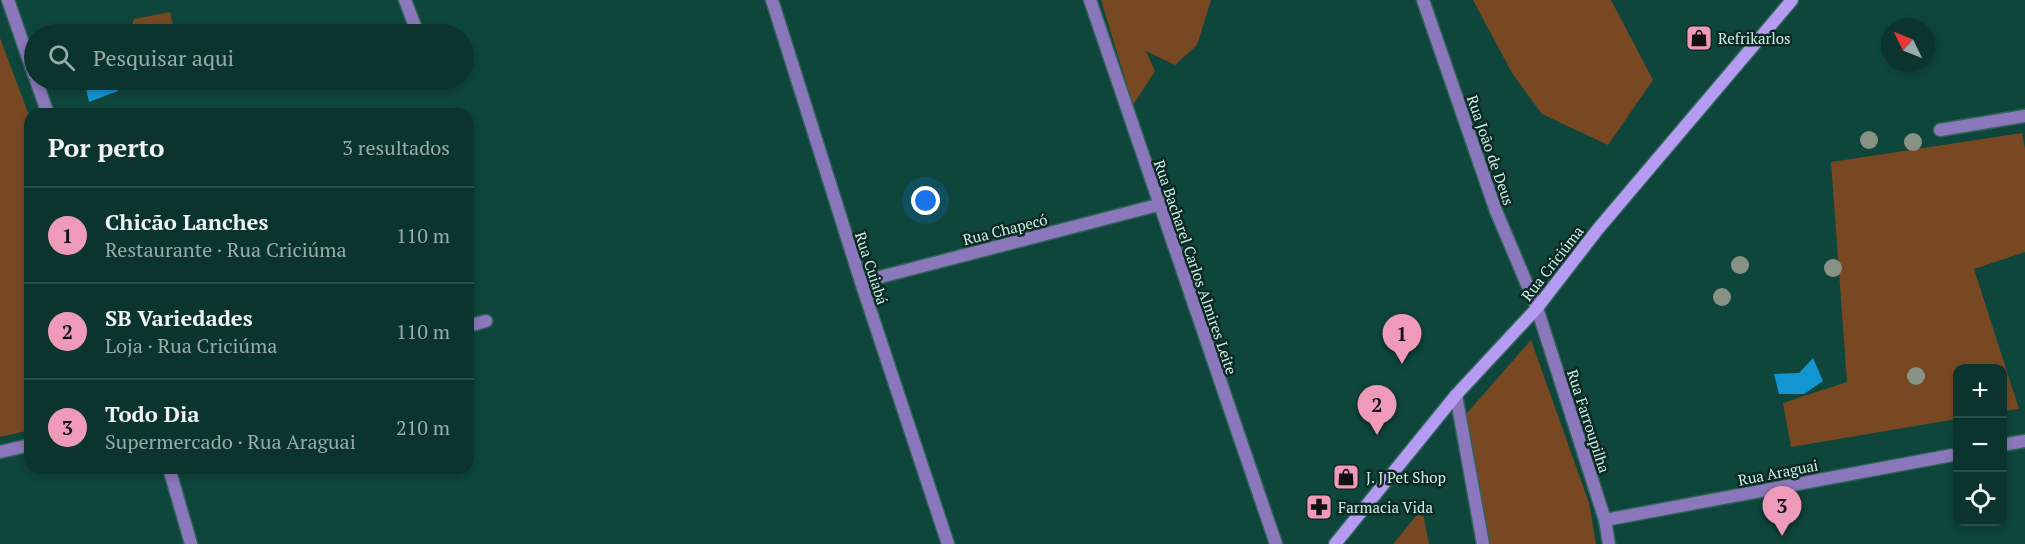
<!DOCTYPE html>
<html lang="pt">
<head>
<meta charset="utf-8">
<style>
	body { margin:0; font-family:"PT Serif",serif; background:#183f39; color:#f1f3f6 }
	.controls { position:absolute; right:18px; bottom:18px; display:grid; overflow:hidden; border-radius:12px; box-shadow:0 3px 9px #0003 }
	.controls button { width:54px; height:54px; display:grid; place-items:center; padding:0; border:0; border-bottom:2px solid #2a4f49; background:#0a342d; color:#f1f3f6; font:30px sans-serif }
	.compass { position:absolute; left:1881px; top:18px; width:54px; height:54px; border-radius:50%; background:#0a342d; box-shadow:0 3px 9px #0003; rotate:313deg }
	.you { position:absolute; left:926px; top:201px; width:21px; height:21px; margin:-15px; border:4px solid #fff; border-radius:50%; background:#1a73e8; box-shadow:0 0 0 9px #1a73e833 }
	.badge { display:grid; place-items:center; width:39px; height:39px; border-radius:50%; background:#ef9ab8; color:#111; font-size:20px; font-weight:700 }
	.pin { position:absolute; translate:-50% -50px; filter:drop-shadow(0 2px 3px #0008) }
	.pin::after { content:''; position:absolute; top:32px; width:21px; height:18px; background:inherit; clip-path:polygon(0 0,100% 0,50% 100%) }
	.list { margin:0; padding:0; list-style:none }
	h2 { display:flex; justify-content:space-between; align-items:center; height:78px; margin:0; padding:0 24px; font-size:26px }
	h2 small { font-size:20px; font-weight:400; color:#9aa }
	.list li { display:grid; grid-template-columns:39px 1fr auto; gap:18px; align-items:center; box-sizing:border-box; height:96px; padding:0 24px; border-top:2px solid #2a4f49 }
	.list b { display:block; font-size:22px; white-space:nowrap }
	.list p { margin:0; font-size:20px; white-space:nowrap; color:#9aa }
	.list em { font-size:20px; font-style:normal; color:#9aa }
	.icon { flex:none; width:33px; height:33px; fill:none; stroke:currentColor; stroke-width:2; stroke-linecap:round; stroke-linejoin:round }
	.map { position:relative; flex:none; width:2025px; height:544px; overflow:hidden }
	.search { position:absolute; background:#0a342d; box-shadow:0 3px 9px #0003; left:24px; top:24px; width:450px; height:66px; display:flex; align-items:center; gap:15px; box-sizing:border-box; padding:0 21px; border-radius:33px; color:#9aa; font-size:22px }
	.panel { position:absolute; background:#0a342d; box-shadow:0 3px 9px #0003; left:24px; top:108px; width:450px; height:366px; border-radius:18px }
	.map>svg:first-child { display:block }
</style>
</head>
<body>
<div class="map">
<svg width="2025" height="544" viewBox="0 0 2025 544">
	<rect width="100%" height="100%" fill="#0e463c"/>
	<g fill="#784822">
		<path d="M1101,0H1211L1197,45L1175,65L1146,51L1155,71L1133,105Z"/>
		<path d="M1473,0H1611L1653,80L1608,145L1542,114L1512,73Z"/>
		<path d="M170,12L175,34H129L134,19Z"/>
		<path d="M0,38L30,118V430L0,437Z"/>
		<path d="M2022,133L2025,149V252L1974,269L2019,409L2003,411L2002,368H1958L1957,419L1791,447L1783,403L1847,382L1831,162Z"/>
		<path d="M1531,340L1589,503L1596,544H1481L1460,421Z"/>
		<path d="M1422,509L1429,544H1393Z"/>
	</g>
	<g fill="#1395d2">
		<path d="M84,80H114L118,91L89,102Z"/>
		<path d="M1813,358L1823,381L1804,394H1779L1774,374L1799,373Z"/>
	</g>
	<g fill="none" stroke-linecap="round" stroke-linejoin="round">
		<defs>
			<g id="street">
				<path d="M8,0L34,75"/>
				<path d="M405,0L418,34"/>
				<path d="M772,0L861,282L948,544"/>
				<path d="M1090,0L1276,544"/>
				<path d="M1423,0L1496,211L1537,308L1605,520L1609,544"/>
				<path d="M36,80L48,114"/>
				<path d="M436,80L437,82"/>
				<path d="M1940,130L2025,116"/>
				<path d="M861,282L1158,205"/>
				<path d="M468,326L486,321"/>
				<path d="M1456,395L1483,544"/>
				<path d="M2002,445L2025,441"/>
				<path d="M0,452L30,445"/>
				<path d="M169,468L191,544"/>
				<path d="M1605,520L1958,454"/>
			</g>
			<path id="secondary" d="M1335,544L1456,395L1537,308L1598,229L1792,0"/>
		</defs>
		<use href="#street" stroke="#30645a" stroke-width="15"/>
		<use href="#secondary" stroke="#30645a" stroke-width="15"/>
		<use href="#street" stroke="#8b77bb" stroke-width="12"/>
		<use href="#secondary" stroke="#b59bf1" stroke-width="12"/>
	</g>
	<g fill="#889284">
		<circle cx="1869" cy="140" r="9"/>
		<circle cx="1913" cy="142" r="9"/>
		<circle cx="1740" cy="265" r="9"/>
		<circle cx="1833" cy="268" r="9"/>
		<circle cx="1722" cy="297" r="9"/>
		<circle cx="1916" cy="376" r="9"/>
	</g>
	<defs>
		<symbol id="shop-square" viewBox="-11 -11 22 22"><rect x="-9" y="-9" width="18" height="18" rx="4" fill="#ef9ab8" stroke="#0c2923"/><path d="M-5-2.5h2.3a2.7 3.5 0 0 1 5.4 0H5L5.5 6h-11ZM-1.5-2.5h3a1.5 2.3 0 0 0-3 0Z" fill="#111"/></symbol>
		<symbol id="pharmacy-square" viewBox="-11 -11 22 22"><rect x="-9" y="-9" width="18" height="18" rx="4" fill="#ef9ab8" stroke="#0c2923"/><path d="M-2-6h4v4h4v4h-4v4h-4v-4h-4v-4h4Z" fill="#111"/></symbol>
	</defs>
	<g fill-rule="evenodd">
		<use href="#shop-square" x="1684" y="23" width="30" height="30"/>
		<use href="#shop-square" x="1331" y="462" width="30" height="30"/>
		<use href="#pharmacy-square" x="1304" y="492" width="30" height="30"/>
	</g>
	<g text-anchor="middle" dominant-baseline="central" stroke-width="5" stroke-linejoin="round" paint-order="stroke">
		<g font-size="15" fill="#ccede4" stroke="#0c2923" text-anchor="start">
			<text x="1718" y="38">Refrikarlos</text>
			<text x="1366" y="477">J. J Pet Shop</text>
			<text x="1338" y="507">Farmacia Vida</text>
		</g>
		<g font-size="15" fill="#ccede4" stroke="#0c2923">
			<text transform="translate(1491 150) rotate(71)">Rua João de Deus</text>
			<text transform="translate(1005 229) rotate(-14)">Rua Chapecó</text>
			<text transform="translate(1552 263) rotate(-52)">Rua Criciúma</text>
			<text transform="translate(1196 267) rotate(71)">Rua Bacharel Carlos Almires Leite</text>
			<text transform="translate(872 268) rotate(72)">Rua Cuiabá</text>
			<text transform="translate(1589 421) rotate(72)">Rua Farroupilha</text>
			<text transform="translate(1778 472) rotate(-11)">Rua Araguai</text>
		</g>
	</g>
</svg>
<div class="controls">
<button>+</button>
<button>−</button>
<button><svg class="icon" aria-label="locate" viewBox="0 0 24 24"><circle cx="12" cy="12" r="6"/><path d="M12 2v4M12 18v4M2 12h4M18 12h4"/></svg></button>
</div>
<svg class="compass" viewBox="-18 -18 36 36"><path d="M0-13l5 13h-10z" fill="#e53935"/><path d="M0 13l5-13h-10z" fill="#9aa"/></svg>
<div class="you"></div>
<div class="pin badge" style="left:1402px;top:364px">1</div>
<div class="pin badge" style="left:1377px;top:435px">2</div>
<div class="pin badge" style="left:1782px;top:536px">3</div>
<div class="search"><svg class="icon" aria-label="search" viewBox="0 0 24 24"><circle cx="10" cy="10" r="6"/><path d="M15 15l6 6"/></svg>Pesquisar aqui</div>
<section class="panel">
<h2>Por perto<small>3 resultados</small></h2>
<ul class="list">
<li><span class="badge">1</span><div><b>Chicão Lanches</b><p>Restaurante · Rua Criciúma</p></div><em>110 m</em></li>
<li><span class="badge">2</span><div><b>SB Variedades</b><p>Loja · Rua Criciúma</p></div><em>110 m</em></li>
<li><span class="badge">3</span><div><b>Todo Dia</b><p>Supermercado · Rua Araguai</p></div><em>210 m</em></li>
</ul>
</section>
</div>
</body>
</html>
